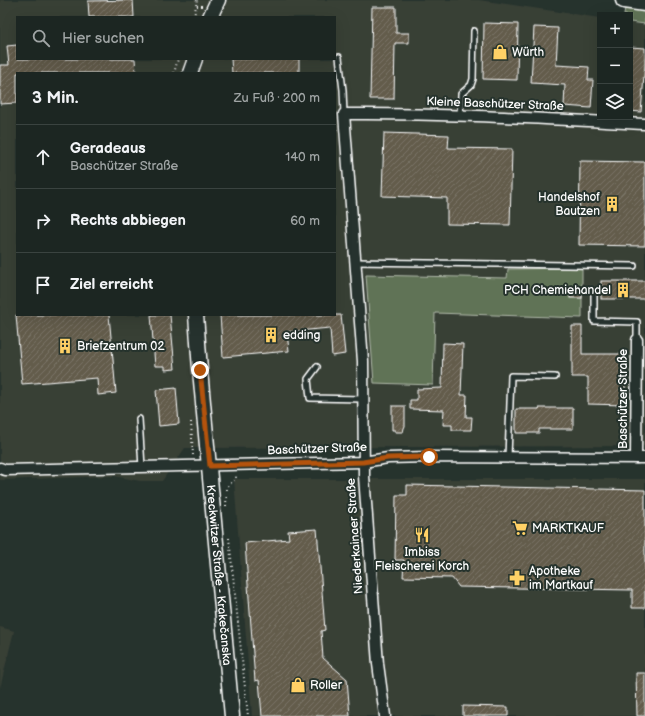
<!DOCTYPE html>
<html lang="de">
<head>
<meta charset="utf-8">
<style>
	body { margin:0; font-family:"Balsamiq Sans",sans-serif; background:#252e2a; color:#f1f3f6 }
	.controls { position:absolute; right:12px; top:12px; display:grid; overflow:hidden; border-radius:0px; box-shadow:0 4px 16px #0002 }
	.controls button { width:36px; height:36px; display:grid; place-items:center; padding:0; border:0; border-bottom:1px solid #3a4340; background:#1c2622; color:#f1f3f6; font:20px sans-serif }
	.stop { position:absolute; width:12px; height:12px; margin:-9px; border:3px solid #b45309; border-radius:50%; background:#fff }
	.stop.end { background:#b45309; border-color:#fff; box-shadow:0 1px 4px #0008 }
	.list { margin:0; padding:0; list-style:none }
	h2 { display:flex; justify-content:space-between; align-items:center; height:52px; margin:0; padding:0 16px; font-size:17px }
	h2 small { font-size:13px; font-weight:400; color:#a0a5a5 }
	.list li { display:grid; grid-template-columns:26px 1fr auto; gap:12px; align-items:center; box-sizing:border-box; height:64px; padding:0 16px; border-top:1px solid #3a4340 }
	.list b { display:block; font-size:15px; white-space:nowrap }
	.list p { margin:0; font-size:13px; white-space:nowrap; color:#a0a5a5 }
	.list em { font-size:13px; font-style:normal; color:#a0a5a5 }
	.icon { flex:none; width:22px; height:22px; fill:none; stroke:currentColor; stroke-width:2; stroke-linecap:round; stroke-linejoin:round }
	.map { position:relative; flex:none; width:645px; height:716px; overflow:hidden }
	.search { position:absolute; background:#1c2622; box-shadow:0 4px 16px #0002; left:16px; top:16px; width:320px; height:44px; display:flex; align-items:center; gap:10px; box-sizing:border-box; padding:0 14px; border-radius:0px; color:#a0a5a5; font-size:15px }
	.panel { position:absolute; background:#1c2622; box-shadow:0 4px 16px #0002; left:16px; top:72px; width:320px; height:244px; border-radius:0px }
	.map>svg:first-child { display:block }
</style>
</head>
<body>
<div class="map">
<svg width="645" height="716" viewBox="0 0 645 716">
	<defs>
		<pattern id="building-hatch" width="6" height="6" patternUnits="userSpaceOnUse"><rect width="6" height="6" fill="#635c4c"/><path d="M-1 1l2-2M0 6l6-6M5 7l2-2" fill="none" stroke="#7a7467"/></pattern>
	</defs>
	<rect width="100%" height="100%" fill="#26332d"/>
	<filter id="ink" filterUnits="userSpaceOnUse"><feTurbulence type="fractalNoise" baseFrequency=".025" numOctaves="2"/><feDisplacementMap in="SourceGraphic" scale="8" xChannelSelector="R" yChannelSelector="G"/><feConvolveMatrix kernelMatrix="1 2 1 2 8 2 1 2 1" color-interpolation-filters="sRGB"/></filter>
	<g filter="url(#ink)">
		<g fill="#383f36" fill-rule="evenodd">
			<path d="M0,0H479L600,18V117H630V22L645,24V446L185,448L162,481H140L114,476L0,480ZM17,17H335V59H17ZM17,73H335V315H17Z"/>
			<path d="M234,479H645V716H252Z"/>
			<path d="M0,627L14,631L0,688Z"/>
		</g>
		<g fill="#617356" stroke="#b0b9aa">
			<path d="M625,7L645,10V24L630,22V15H624Z"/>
			<path d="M582,268V318L435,313L433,385L374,383L366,275L507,278L508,269Z"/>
		</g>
		<g fill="url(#building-hatch)" stroke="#fff">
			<path d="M133,0L134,17H89L88,1Z"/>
			<path d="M372,7H396V33H409V43H395L394,99H370Z"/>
			<path d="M484,23L518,24L517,80L483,79Z"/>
			<path d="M534,27L558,28L556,65L589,67L588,80H593L591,108L564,106L565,85L531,83Z"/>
			<path d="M17,45V59H135L136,73H17V103L0,104V65H9L7,46Z"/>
			<path d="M630,47L645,48V64L641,112L630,111Z"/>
			<path d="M231,59H299V73H232Z"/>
			<path d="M384,133L449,135L448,148L512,149L510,225L447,224V198L382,196Z"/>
			<path d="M580,161L645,162V246L579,245Z"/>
			<rect x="601" y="281" width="44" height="18"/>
			<rect x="570" y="290" width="12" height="8"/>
			<path d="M16,315H109L116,393L98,395L97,378L22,384Z"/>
			<path d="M151,315H170L175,369L165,370V366H155Z"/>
			<path d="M220,315H341L345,354L332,356L330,328L287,332L289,351L223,357Z"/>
			<path d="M572,326H582V354H625V405L588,404V377H572Z"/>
			<path d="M443,343L463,344L461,395H467L466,417H472L471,430H452V425H443L444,410L410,409V400H417V389L442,388Z"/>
			<path d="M176,388L179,424L159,426L156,390Z"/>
			<path d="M392,406H405V426L404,428L403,432H395V430H392Z"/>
			<path d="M539,408H573V429H539V433H516V409H539Z"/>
			<path d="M407,485L645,490V608H632V590L459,587L452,578L403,577L404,560H395L396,495H407Z"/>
			<path d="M317,529L325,630L321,631L323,658L347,679L350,716H262L259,680L255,681L245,543L289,539L288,531Z"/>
			<path d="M636,673H645V716H637Z"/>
			<path d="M463,706L508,707V716H463Z"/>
		</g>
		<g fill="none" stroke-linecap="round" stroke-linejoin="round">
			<defs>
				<g id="lane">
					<path d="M339,57L343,90L344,114"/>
					<path d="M460,116L461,94L471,85L473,79L474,31"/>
					<path d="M355,262L634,266"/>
					<path d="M594,292V321L637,322V340"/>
					<path d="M317,367L308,379L310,398L363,399"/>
					<path d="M139,419L142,467"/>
					<path d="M508,457L511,376L555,377"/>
				</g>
				<g id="street">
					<path d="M636,458L637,340"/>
					<path d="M0,468L5,470L363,462L388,458L429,457L645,458"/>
					<path d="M385,716L378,664L364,476L363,361L344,114C444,113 545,119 645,124"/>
				</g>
				<g id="secondary">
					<path d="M210,17L218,0"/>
					<path d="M190,73L195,59"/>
					<path id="s1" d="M196,315L200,370L232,716"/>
				</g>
				<path id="primary" d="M624,0L645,3"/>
			</defs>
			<use href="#lane" stroke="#fff" stroke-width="8"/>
			<use href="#street" stroke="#fff" stroke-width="13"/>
			<use href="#secondary" stroke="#fff" stroke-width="17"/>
			<use href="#primary" stroke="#fff" stroke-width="19"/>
			<g stroke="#fff" stroke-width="2" stroke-dasharray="1 3" stroke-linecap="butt">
				<path d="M197,6H202"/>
				<path d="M194,17L197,0"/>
				<path d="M174,73L178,59"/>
				<path d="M191,422L193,455"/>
				<path d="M226,506L227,487L236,478V474"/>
				<path d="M229,538L248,716"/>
			</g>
			<use href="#lane" stroke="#26332d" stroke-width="5"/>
			<use href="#street" stroke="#26332d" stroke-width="10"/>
			<use href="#secondary" stroke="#26332d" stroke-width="14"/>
			<use href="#primary" stroke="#26332d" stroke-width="16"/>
		</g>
	</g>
	<g fill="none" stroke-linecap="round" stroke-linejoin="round" filter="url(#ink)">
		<path stroke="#b45309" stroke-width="5" d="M200,370L210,466L363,462L388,458L429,457"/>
	</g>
	<defs>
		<symbol id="shop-bare" viewBox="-9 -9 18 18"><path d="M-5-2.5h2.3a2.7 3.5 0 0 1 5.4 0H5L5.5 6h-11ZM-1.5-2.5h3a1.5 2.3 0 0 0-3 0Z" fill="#ffd166" stroke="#26332d" stroke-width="2.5" paint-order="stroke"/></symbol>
		<symbol id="building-bare" viewBox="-9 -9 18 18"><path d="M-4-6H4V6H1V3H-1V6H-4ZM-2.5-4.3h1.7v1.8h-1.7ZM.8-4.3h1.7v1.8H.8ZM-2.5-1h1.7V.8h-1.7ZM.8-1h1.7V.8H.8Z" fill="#ffd166" stroke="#26332d" stroke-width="2.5" paint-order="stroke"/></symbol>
		<symbol id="supermarket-bare" viewBox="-9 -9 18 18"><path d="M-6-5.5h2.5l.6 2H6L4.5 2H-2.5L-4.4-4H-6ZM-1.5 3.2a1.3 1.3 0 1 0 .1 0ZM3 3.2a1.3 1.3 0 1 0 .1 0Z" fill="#ffd166" stroke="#26332d" stroke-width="2.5" paint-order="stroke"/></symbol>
		<symbol id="restaurant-bare" viewBox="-9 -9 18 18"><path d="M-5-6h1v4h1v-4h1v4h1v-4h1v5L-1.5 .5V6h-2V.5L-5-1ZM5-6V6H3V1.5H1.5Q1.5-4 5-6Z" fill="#ffd166" stroke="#26332d" stroke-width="2.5" paint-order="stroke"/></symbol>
		<symbol id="pharmacy-bare" viewBox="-9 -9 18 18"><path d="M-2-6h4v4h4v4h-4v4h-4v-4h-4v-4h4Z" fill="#ffd166" stroke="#26332d" stroke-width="2.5" paint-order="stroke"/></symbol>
	</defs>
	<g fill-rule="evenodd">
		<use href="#shop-bare" x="489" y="41" width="22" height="22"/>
		<use href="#building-bare" x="601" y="193" width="22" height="22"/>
		<use href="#building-bare" x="612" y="279" width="22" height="22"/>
		<use href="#building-bare" x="260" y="324" width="22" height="22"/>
		<use href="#building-bare" x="54" y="335" width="22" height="22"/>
		<use href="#supermarket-bare" x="509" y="517" width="22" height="22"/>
		<use href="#restaurant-bare" x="411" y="524" width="22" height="22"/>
		<use href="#pharmacy-bare" x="506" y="567" width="22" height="22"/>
		<use href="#shop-bare" x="287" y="674" width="22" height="22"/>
	</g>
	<g text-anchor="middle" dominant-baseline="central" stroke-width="4" stroke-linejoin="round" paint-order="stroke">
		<g font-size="12" fill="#fff" stroke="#26332d" text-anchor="start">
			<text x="512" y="52">Würth</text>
			<text x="600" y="197" text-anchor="end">Handelshof<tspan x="600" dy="14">Bautzen</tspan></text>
			<text x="611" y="290" text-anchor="end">PCH Chemiehandel</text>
			<text x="283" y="335">edding</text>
			<text x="77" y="346">Briefzentrum 02</text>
			<text x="532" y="528">MARKTKAUF</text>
			<text x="422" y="552" text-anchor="middle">Imbiss<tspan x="422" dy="14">Fleischerei Korch</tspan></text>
			<text x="529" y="571">Apotheke<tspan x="529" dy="14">im Martkauf</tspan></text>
			<text x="310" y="685">Roller</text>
		</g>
		<g font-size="12" fill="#fff" stroke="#26332d">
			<text transform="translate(495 104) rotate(2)">Kleine Baschützer Straße</text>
			<text transform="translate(623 399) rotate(-90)">Baschützer Straße</text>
			<text transform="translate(317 449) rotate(-2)">Baschützer Straße</text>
			<text transform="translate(355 536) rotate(-94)">Niederkainaer Straße</text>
			<text stroke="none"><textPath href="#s1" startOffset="261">Kreckwitzer Straße - Krakečanska</textPath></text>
		</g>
	</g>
</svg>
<div class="controls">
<button>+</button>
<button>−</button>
<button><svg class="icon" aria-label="layers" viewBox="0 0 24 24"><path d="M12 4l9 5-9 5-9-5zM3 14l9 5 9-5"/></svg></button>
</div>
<div class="stop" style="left:429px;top:457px"></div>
<div class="stop end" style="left:200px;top:370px"></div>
<div class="search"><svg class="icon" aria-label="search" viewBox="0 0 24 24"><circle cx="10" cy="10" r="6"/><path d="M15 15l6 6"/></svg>Hier suchen</div>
<section class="panel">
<h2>3 Min.<small>Zu Fuß · 200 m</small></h2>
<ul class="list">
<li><svg class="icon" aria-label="ahead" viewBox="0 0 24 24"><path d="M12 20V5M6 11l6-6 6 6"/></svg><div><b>Geradeaus</b><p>Baschützer Straße</p></div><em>140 m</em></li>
<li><svg class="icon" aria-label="right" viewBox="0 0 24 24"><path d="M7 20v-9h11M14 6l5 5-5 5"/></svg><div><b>Rechts abbiegen</b></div><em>60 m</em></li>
<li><svg class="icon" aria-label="arrive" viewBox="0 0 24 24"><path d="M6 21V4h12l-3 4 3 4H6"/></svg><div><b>Ziel erreicht</b></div></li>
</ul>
</section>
</div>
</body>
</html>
